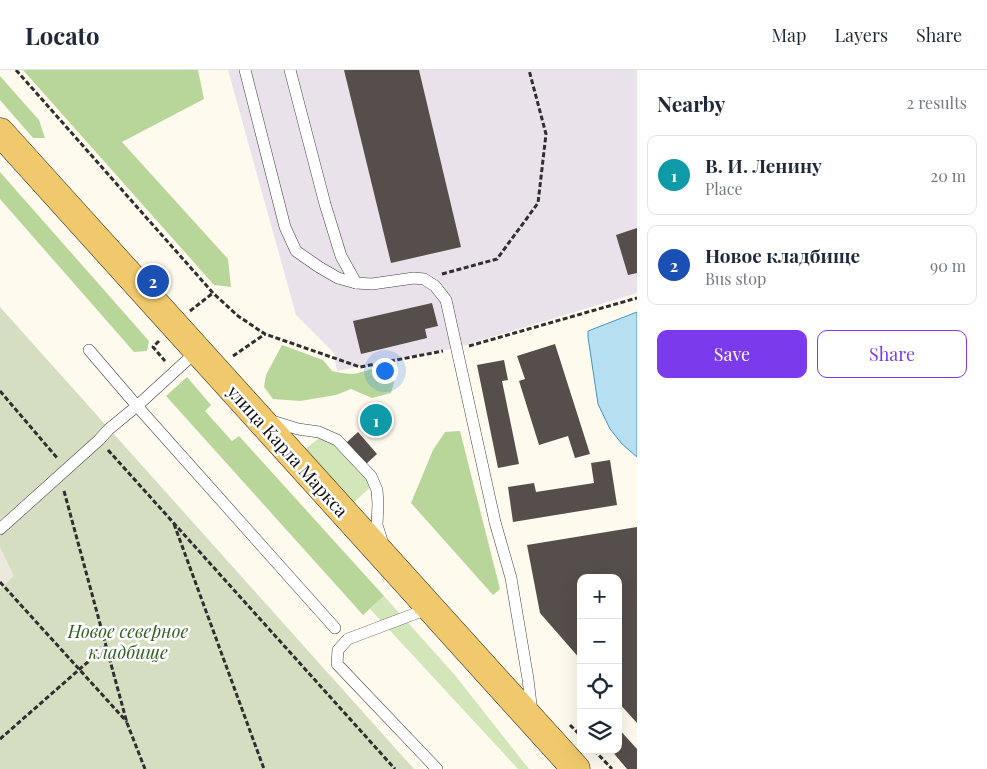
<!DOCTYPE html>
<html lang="en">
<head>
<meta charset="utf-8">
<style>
	body { margin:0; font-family:"Playfair Display",serif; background:#f6f6f7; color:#1f2937 }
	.controls { position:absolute; right:15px; bottom:15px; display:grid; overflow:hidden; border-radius:10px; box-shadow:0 5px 20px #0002 }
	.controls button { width:45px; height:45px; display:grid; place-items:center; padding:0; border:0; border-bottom:1px solid #e0e1e3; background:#fff; color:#1f2937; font:25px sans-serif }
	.you { position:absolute; left:384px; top:300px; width:18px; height:18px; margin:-12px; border:4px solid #fff; border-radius:50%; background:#1a73e8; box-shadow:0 0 0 8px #1a73e833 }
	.badge { display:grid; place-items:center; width:32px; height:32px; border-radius:50%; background:#7c3aed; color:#fff; font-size:16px; font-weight:700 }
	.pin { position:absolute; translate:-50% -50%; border:2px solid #fff; box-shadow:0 1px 5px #0006 }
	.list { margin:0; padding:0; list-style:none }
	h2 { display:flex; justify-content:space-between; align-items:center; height:65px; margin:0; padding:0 20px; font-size:21px }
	h2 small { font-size:16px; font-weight:400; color:#747a83 }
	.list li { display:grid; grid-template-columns:32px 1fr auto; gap:15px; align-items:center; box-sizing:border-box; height:80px; margin:0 10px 10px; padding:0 10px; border:1px solid #e0e1e3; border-radius:10px }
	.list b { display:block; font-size:19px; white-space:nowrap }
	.list p { margin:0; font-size:16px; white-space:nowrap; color:#747a83 }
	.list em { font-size:16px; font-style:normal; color:#747a83 }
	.actions { display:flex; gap:10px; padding:15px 20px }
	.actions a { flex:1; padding:11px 0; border:1px solid #7c3aed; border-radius:10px; text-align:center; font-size:18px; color:#7c3aed }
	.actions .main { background:#7c3aed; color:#fff }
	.icon { flex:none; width:28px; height:28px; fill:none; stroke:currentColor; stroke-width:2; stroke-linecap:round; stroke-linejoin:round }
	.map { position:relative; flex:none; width:637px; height:699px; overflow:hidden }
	header { display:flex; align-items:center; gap:30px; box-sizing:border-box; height:70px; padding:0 25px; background:#fff; border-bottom:1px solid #e0e1e3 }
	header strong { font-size:24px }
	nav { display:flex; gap:28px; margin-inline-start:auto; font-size:18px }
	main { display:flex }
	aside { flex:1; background:#fff }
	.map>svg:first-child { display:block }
</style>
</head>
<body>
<header>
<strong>Locato</strong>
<nav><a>Map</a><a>Layers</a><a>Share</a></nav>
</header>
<main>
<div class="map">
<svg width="637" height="699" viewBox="0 0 637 699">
	<rect width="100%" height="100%" fill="#fefaee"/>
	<path fill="#eae2eb" d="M228,0H637V223L459,277L337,301L334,283L296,245Z"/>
	<g fill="#d3e6ba">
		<path d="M322,366L335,370L365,404L371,417L352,434L305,379Z"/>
		<path d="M384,526L454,604L529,699H518L370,539Z"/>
	</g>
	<g fill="#b8d69a">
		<path d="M23,0H198L204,29L122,72L228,189L231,217L214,215Z"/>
		<path d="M0,6L39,50L45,68H33L0,30Z"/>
		<path d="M0,102L149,271L147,281L134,282L0,129Z"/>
		<path d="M282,275L323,290L332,301C338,302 346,304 353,304C372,301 372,294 392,304L394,312L391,323L372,328L351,319L336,325L300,331L273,329L264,317L266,305Z"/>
		<path d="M187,307L211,335L205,341L232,371L239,366L384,526L363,545L166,326Z"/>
		<path d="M460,361L500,519L493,525L411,433L433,380L445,362Z"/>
	</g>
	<path fill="#d6dec1" d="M0,237L414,699H0Z"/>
	<path fill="#ede8de" d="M0,477L14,506L0,519Z"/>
	<path fill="#b6dff2" stroke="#4297c4" d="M637,242V387L622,374L610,359L598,334L588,267V261Z"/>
	<g fill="#554e4a">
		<path d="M344,0H419L461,177L391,193Z"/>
		<path d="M637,158V203L628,205L616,165Z"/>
		<path d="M432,233L438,256L425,259L427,268L361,284L353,251Z"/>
		<path d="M555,274L590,384L575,388L568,366L539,375L519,311L525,309L517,286Z"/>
		<path d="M504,290L508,310L502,311L519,394L498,398L477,295Z"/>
		<path d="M358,362L377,384L366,394L346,373Z"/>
		<path d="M610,390L617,435L513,452L508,417L534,413L536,422L594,413L591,393Z"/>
		<path d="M637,457V653L618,632V508H581V590L540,543L527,475Z"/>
		<path d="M618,658L637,679V699H627L611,680H618Z"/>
	</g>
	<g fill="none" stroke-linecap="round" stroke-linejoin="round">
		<defs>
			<g id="service">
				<path d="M245,0L285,157L296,181L319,197L338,208L356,213L372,214L414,208L424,209L435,216L446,230L495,452L511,508L528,609L532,643"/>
				<path d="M290,0L325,134L341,186L356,213"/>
				<path d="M89,280L137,336L335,558"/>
				<path d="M269,350L298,359L319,362L337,370L371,406L377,420L378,434L377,455L383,474"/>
				<path d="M0,459L99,370L109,359L137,336L197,281"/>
				<path d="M430,538L348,569L338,580L337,594L437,699"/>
			</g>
			<path id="primary" d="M0,62L576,699"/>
		</defs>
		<use href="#service" stroke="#404040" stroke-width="12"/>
		<use href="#primary" stroke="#1e1e1e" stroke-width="29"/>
		<g stroke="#2f2f2f" stroke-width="3" stroke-dasharray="5 2.5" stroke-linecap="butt">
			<path d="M16,0L213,223L238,246L265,264L360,297L443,281"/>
			<path d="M442,204L497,189L538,133L546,64L529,0"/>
			<path d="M190,241L213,223"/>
			<path d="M159,271L153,277L165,291"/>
			<path d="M469,276L637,228"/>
			<path d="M233,286L265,264"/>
			<path d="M0,321L58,389"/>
			<path d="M108,380L395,699"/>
			<path d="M64,421L127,653L145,699"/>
			<path d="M174,454L264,699"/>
			<path d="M0,512L127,652"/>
			<path d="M570,655L581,666"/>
			<path d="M0,669L106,576"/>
			<path d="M594,680L612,699"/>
		</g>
		<use href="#service" stroke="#fff" stroke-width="11"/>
		<use href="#primary" stroke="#f0c96c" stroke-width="28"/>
	</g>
	<g text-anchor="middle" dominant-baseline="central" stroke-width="5" stroke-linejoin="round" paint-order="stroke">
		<g font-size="18" fill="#0d0d0d" stroke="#fff">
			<text transform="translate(288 381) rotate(48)">улица Карла Маркса</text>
		</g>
		<g font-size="18" font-style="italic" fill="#326022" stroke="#fff">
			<text x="128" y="561">Новое северное<tspan x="128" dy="21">кладбище</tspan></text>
		</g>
	</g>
</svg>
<div class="controls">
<button>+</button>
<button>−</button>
<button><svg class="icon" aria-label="locate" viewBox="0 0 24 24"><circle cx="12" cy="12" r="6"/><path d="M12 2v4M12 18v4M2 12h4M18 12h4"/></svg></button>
<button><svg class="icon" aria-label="layers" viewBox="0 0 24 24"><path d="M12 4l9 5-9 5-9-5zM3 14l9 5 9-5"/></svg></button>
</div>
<div class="you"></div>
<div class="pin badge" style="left:376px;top:350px;background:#0f9aa8">1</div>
<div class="pin badge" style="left:153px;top:211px;background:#1a4fb4">2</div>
</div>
<aside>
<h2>Nearby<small>2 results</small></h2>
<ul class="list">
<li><span class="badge" style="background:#0f9aa8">1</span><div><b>В. И. Ленину</b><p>Place</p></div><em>20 m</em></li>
<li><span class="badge" style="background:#1a4fb4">2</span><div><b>Новое кладбище</b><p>Bus stop</p></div><em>90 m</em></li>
</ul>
<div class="actions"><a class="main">Save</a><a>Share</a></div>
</aside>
</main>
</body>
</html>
